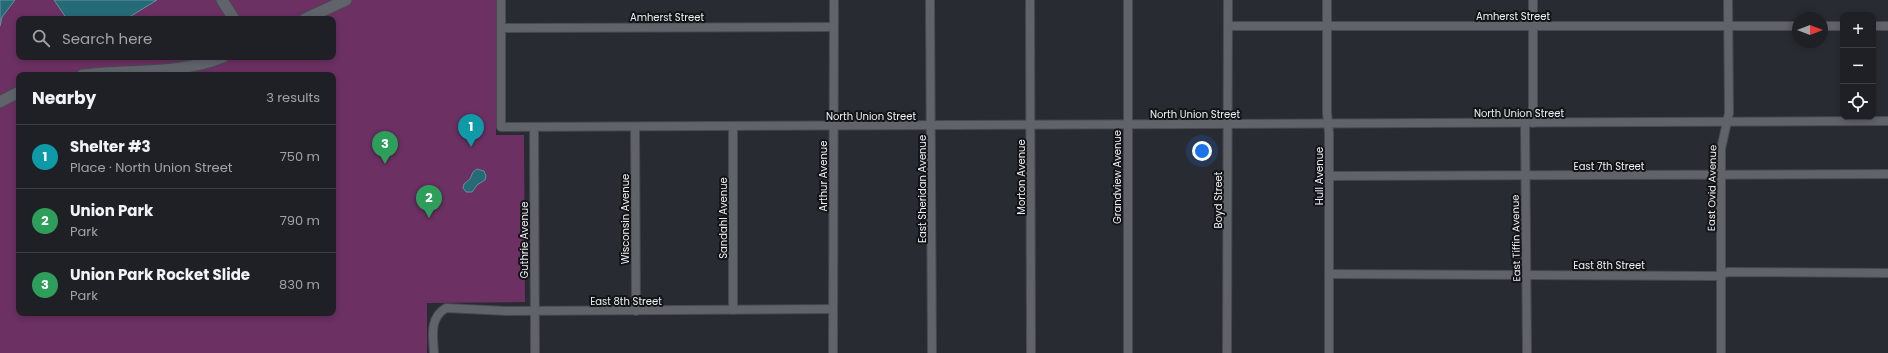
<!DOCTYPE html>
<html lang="en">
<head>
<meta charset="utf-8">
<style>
	body { margin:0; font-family:Poppins,sans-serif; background:#27282e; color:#f1f3f6 }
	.controls { position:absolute; right:12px; top:12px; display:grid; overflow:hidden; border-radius:8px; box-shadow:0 2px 6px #0003 }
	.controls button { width:36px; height:36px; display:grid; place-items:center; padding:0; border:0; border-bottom:1px solid #3c3e43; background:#1f2026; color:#f1f3f6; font:20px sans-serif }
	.compass { position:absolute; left:1792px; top:12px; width:36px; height:36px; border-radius:50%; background:#1f2026; box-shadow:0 2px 6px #0003; rotate:90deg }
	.you { position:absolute; left:1202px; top:151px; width:14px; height:14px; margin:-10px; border:3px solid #fff; border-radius:50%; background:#1a73e8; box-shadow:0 0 0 6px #1a73e833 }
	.badge { display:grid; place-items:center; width:26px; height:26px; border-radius:50%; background:#8bbbb9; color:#fff; font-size:13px; font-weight:700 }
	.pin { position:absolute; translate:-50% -33px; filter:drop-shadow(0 1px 2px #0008) }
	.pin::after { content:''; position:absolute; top:21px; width:14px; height:12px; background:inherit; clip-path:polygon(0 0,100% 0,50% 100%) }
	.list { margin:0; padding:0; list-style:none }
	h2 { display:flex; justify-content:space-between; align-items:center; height:52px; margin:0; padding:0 16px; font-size:17px }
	h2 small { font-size:13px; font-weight:400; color:#a1a3a7 }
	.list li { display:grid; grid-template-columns:26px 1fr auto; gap:12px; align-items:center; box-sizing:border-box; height:64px; padding:0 16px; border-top:1px solid #3c3e43 }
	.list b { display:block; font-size:15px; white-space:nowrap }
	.list p { margin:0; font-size:13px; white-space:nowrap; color:#a1a3a7 }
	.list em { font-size:13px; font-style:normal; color:#a1a3a7 }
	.icon { flex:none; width:22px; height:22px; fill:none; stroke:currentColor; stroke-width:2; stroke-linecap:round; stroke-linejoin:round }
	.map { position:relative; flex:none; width:1888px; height:353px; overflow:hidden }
	.search { position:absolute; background:#1f2026; box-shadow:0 2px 6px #0003; left:16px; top:16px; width:320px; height:44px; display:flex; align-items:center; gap:10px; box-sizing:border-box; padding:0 14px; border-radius:8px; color:#a1a3a7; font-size:15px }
	.panel { position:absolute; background:#1f2026; box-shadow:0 2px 6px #0003; left:16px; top:72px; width:320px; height:244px; border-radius:8px }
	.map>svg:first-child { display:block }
</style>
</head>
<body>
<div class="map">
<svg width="1888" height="353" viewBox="0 0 1888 353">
	<rect width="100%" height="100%" fill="#292b32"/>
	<path fill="#6c3063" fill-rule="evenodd" d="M15,0H496V135H524L525,302L427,303V353H0V26L2,17ZM19,19H333V57H19ZM19,75H333V313H19Z"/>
	<g fill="#256a77" stroke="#62929d">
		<path d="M0,0H15L2,17L0,26Z"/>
		<path d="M54,0H157L126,19H67Z"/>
		<path d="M477,169L484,171L486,176L485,180L477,185L472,192H466L463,188L464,184L470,179L473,172Z"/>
	</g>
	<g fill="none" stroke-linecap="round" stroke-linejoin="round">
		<defs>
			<g id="street">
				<path d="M501,0V127L1888,121"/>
				<path d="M930,0L932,353"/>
				<path d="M1030,0L1031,353"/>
				<path d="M1128,0V353"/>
				<path d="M1327,0V112L1329,133V353"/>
				<path d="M1228,26H1798"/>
				<path d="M1822,26H1843"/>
				<path d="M1873,26H1888"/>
				<path d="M501,28L833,27"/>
				<path d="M1525,123L1527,353"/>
				<path d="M1533,123V0"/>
				<path d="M534,127L535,353"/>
				<path d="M635,127L636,311"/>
				<path d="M1329,176L1888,174"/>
				<path d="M1329,274L1716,276L1728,272L1888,273"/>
				<path d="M733,310V126"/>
				<path d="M434,353C433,336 429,318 446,308L507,311L833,309"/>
				<path d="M833,353L834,0"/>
				<path d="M1227,353L1228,0"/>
				<path d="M1721,353V149L1729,113L1728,0"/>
			</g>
			<g id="secondary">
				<path d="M222,0L234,19"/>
				<path d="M305,19L346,0"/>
				<path d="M82,75C129,69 179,75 223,57"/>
				<path d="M0,102L19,92"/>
			</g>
		</defs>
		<use href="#street" stroke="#47494f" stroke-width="10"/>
		<use href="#secondary" stroke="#47494f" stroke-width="13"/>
		<use href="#street" stroke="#60636a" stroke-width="8"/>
		<use href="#secondary" stroke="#60636a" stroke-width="11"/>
	</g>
	<g text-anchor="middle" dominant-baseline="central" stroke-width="4" stroke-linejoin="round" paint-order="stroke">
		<g font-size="10" fill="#eff0f5" stroke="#131417">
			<text x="1513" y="16">Amherst Street</text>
			<text x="667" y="17">Amherst Street</text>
			<text x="1519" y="113">North Union Street</text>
			<text x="1195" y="114">North Union Street</text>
			<text x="871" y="116">North Union Street</text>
			<text x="1609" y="166">East 7th Street</text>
			<text transform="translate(823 176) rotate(-90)">Arthur Avenue</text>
			<text transform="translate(1319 176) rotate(-90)">Hull Avenue</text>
			<text transform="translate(1021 177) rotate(-90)">Morton Avenue</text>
			<text transform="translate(1117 177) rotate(-90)">Grandview Avenue</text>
			<text transform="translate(1712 188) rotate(-89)">East Ovid Avenue</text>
			<text transform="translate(922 189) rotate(-90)">East Sheridan Avenue</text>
			<text transform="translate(1218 200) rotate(-90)">Boyd Street</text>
			<text transform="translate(723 218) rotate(-90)">Sandahl Avenue</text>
			<text transform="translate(625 219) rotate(-90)">Wisconsin Avenue</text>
			<text transform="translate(1516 238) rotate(-91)">East Tiffin Avenue</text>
			<text transform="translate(524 240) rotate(-90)">Guthrie Avenue</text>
			<text x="1609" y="265">East 8th Street</text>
			<text x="626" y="301">East 8th Street</text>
		</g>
	</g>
</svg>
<div class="controls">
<button>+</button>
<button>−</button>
<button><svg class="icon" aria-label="locate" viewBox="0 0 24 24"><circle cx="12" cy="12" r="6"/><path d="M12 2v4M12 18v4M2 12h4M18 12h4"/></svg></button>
</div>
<svg class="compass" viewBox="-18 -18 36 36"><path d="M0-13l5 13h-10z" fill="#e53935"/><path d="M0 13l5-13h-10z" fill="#a1a3a7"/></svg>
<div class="you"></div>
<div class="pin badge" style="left:471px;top:147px;background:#0f9aa8">1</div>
<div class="pin badge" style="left:429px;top:218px;background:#2e9e5b">2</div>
<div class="pin badge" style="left:385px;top:164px;background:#2e9e5b">3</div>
<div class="search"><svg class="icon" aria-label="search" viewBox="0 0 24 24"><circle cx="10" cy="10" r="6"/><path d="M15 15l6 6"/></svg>Search here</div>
<section class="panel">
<h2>Nearby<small>3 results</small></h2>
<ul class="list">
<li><span class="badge" style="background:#0f9aa8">1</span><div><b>Shelter #3</b><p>Place · North Union Street</p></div><em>750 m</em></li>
<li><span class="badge" style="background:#2e9e5b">2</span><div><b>Union Park</b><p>Park</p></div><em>790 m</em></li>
<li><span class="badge" style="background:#2e9e5b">3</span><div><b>Union Park Rocket Slide</b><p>Park</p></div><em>830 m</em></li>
</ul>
</section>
</div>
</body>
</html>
